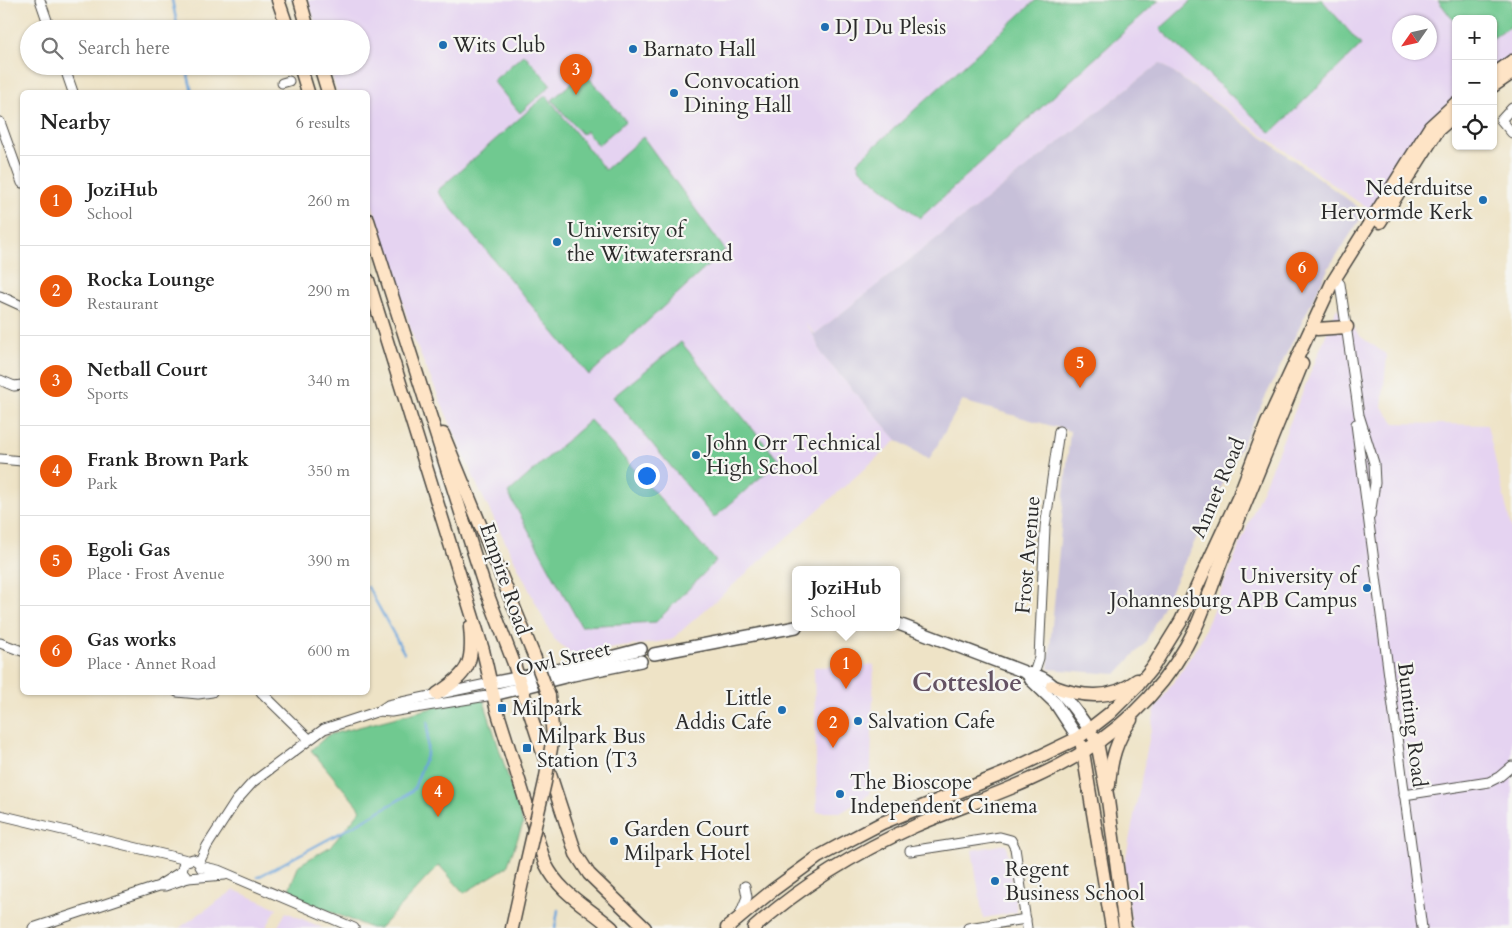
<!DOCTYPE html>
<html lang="en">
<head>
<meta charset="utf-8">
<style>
	body { margin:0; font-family:Cardo,serif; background:#f6f6f6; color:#222 }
	.controls { position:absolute; right:15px; top:15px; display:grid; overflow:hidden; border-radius:8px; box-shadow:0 1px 4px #0004 }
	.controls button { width:45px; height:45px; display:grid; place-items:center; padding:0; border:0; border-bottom:1px solid #e0e0e0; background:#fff; color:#222; font:25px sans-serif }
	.compass { position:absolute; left:1392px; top:15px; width:45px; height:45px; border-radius:50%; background:#fff; box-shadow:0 1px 4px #0004; rotate:236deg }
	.you { position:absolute; left:646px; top:475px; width:18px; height:18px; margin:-12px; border:4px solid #fff; border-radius:50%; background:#1a73e8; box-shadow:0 0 0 8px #1a73e833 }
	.badge { display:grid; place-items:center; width:32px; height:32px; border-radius:50%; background:#ea580c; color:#fff; font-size:16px; font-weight:700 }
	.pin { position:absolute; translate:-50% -41px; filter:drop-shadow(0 1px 2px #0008) }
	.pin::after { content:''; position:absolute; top:26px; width:18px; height:15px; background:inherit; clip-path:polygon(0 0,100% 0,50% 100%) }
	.popup { position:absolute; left:792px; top:566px; width:108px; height:65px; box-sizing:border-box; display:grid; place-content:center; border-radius:8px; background:#fff; filter:drop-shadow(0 1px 4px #0005); font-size:16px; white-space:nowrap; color:#767676 }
	.popup b { font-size:19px; color:#222 }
	.popup::after { content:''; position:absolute; left:50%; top:100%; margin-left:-10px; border:10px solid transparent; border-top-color:#fff }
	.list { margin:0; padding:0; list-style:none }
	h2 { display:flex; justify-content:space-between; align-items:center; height:65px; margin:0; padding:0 20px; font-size:21px }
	h2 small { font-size:16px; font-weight:400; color:#767676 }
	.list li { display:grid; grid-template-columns:32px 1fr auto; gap:15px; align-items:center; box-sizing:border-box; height:90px; padding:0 20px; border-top:1px solid #e0e0e0 }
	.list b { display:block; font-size:19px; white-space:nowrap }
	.list p { margin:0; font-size:16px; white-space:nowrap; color:#767676 }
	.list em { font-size:16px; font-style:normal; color:#767676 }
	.icon { flex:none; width:28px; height:28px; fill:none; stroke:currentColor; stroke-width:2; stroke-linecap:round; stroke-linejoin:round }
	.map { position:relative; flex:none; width:1512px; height:928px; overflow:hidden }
	.search { position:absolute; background:#fff; box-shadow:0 1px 4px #0004; left:20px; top:20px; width:350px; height:55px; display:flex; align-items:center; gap:12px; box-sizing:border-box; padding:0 18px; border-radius:28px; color:#767676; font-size:19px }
	.panel { position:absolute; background:#fff; box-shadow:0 1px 4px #0004; left:20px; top:90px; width:350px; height:605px; border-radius:8px }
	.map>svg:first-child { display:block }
</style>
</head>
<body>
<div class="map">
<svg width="1512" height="928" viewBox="0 0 1512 928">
	<rect width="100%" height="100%" fill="#f6f6f2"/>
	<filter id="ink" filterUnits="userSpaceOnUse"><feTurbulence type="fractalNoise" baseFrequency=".02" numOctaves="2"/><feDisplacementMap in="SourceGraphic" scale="10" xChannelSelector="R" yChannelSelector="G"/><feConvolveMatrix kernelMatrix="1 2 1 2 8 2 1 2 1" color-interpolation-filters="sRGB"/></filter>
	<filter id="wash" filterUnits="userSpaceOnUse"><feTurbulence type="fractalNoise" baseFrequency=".0096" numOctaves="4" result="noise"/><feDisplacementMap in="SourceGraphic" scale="20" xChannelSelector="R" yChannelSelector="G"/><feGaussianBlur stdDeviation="1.12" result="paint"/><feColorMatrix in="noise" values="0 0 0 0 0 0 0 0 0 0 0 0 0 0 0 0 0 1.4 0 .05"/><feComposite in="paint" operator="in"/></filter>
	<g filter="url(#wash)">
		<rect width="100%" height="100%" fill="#eee3c6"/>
		<g fill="#e5d3f1" fill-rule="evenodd">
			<path d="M308,0H1512V55L1493,70V19H1456V98L1371,211L1160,63L815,334L804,322L812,332L822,355L897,440L671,640L572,654L553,638L477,485L414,340L368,191V92H337L329,66H361V29H317ZM1400,22H1430V52H1400Z"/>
			<path d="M1337,308L1361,337L1387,355L1382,407L1395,423L1487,425L1512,531V928H1132L1124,867L1155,709L1199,644Z"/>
			<path d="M874,665L870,794L842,812H817L814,667Z"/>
			<path d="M1006,844L1017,912L983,918L972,850Z"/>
			<path d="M234,890L277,908L266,928H179Z"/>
			<path d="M286,912L323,928H277Z"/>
		</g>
		<path fill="#c7c0d9" d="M1160,63L1365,212L1329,267L1145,643L1116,674L1048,669L1070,431L962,401L929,460L897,440L822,355L812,332L815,334Z"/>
		<g fill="#70c990" stroke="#4e7a5e">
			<path d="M1036,0H1159L920,218L860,169L857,162Z"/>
			<path d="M1192,0H1322L1361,45L1271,133L1160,29Z"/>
			<path d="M1438,0H1512V25L1493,38V19H1456V24Z"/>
			<path d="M524,54L551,85L520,113L493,81Z"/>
			<path d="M584,72L626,121L598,145L586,131L582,134L552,100Z"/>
			<path d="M546,95L605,170L643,137L725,250L589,375L437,191Z"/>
			<path d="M681,342L779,461L714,518L613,397Z"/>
			<path d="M590,420L716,561L656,622L581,626L508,493Z"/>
			<path d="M482,695L523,824L507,867L464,893L439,865L380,928H371L287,894L299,865L331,846L361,810L311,750L328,735Z"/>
		</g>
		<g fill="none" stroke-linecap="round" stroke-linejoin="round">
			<g stroke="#6ca5db" stroke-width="2.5">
				<path d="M172,0L178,29"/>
				<path d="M186,66L192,92"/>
				<path d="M368,587L404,653"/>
				<path d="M258,877L362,821L404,797L414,789L427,753L428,722"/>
				<path d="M555,928L558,910"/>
			</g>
		</g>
	</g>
	<g filter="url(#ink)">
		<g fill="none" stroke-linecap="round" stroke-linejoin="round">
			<defs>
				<g id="minor">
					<path d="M40,0L50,29"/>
					<path d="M268,29L272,28"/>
					<path d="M64,66L73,92"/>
					<path d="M282,83L289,81"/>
					<path d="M1512,108L1501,120L1512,133"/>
					<path d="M0,122L22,183"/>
					<path d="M1335,278L1340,284L1359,415L1374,463L1375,483L1370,516"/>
					<path d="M0,296L22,306"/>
					<path d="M0,380L14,386L22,385"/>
					<path d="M1356,424L1422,928"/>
					<path d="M0,459L22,461"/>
					<path d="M0,643L22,651"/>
					<path d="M1032,679L1039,658L1045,527L1059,431"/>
					<path d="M177,692L198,694L212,692"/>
					<path d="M261,692L309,739"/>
					<path d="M379,711L391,712L493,695"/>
					<path d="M1404,795L1489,782L1499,777L1512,766"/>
					<path d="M0,815L187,860"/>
					<path d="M910,851L1000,837L1011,840L1015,848L1027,928"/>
					<path d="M199,863L207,846L236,801L253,782L324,729L379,711L388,705L491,683"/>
					<path d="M200,866L218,870L354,928"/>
					<path d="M188,878L182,871L184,862L193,859L199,863L201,868"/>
					<path d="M161,884L182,871"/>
					<path d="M739,917L747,897L745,886"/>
					<path d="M33,928L159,886H165L188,878L225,875"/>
					<path d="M968,928L1026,919"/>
				</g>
				<g id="tertiary">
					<path d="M896,623L1027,673C1054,675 1075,711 1090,730"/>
					<path d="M654,654L796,627"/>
					<path d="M1027,673L1031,680L1055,703L1078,738"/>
					<path d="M491,683L572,667L641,649"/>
					<path d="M493,695L573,675L641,661"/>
				</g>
				<g id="secondary">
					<path d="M278,0L288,29"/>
					<path d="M300,0L308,29"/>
					<path d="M300,66L308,92"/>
					<path d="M320,66L328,92"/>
					<path d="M1493,75L1512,61"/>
					<path d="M1493,86L1512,73"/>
					<path d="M368,220L484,585L513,661L576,854L589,874L645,928"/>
					<path d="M1380,222L1438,130L1456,114"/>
					<path d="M368,280L483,650L496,707L545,863C560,894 587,906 612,928"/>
					<path d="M1317,329L1347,327"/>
					<path d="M443,434L534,656"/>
					<path d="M1052,686C1081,697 1111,701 1137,680"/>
					<path d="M437,694C468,673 474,665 470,627"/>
					<path d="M549,696L553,737"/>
					<path d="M1093,736L1097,742L1108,800L1125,928"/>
					<path d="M1082,746L1112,928"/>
					<path d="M1109,785C1111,759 1116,741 1131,720"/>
					<path d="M512,928L523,878"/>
					<path d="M727,928L773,890L818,857L840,845L882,823L1005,773L1078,738L1110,713L1138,685L1152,668L1181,621L1239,496L1267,423L1332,283L1430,127L1456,103"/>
					<path d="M754,928C801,886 857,852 915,826C971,802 1032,784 1083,752C1131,722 1172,679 1196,627C1208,601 1216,572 1228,545C1253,485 1277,425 1302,364"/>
				</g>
			</defs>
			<use href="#minor" stroke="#484742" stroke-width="11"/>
			<use href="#tertiary" stroke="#484742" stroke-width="14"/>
			<use href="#secondary" stroke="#484742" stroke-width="15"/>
			<use href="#minor" stroke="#fff" stroke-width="9"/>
			<use href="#tertiary" stroke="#fff" stroke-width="11"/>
			<use href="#secondary" stroke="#fee4c6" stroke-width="12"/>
			<defs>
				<g id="secondary-bridge">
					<path d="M534,656L549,696"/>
					<path d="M523,878L545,782L553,737"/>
				</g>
			</defs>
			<use href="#secondary-bridge" stroke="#484742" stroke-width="15" stroke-linecap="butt"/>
			<use href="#secondary-bridge" stroke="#fee4c6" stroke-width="12"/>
		</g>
	</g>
	<g fill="#1f6fb2" stroke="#f6f6f2" stroke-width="2">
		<circle cx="825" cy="27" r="5"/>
		<circle cx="443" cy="45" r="5"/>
		<circle cx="633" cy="49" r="5"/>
		<circle cx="674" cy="93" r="5"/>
		<circle cx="1483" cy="200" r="5"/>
		<circle cx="557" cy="242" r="5"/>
		<circle cx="696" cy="455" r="5"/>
		<circle cx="1367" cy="588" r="5"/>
		<rect x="497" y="703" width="10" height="10" rx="2.5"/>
		<circle cx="782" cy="710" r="5"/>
		<circle cx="858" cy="721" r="5"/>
		<rect x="522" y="743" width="10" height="10" rx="2.5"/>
		<circle cx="840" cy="794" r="5"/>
		<circle cx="614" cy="841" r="5"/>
		<circle cx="995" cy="881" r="5"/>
	</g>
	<g text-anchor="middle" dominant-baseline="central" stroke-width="4.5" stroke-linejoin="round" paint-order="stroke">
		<g font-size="21" fill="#2b2b2b" stroke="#f6f6f2" text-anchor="start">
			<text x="835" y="27">DJ Du Plesis</text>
			<text x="453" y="45">Wits Club</text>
			<text x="643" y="49">Barnato Hall</text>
			<text x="684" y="81">Convocation<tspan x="684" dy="24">Dining Hall</tspan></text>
			<text x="1473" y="188" text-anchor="end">Nederduitse<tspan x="1473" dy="24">Hervormde Kerk</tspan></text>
			<text x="567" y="230">University of<tspan x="567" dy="24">the Witwatersrand</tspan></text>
			<text x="706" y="443">John Orr Technical<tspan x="706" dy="24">High School</tspan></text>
			<text x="1357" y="576" text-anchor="end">University of<tspan x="1357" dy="24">Johannesburg APB Campus</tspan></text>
			<text x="772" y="698" text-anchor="end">Little<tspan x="772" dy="24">Addis Cafe</tspan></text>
			<text x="512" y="708">Milpark</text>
			<text x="868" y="721">Salvation Cafe</text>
			<text x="537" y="736">Milpark Bus<tspan x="537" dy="24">Station (T3</tspan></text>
			<text x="850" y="782">The Bioscope<tspan x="850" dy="24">Independent Cinema</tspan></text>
			<text x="624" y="829">Garden Court<tspan x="624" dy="24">Milpark Hotel</tspan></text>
			<text x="1005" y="869">Regent<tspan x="1005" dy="24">Business School</tspan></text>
		</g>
		<g font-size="21" fill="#2b2b2b" stroke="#f6f6f2">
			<text transform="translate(1218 488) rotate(-67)">Annet Road</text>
			<text transform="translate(1028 555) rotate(-85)">Frost Avenue</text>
			<text transform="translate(505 579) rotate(71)">Empire Road</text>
			<text transform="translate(563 659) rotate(-13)">Owl Street</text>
			<text transform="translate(1412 725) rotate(83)">Bunting Road</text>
		</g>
		<g font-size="26" font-weight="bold" fill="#645263" stroke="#f6f6f2">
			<text x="967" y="682">Cottesloe</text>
		</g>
	</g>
</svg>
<div class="controls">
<button>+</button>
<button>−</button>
<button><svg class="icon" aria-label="locate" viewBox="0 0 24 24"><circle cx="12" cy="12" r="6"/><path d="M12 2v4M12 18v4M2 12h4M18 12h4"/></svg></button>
</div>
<svg class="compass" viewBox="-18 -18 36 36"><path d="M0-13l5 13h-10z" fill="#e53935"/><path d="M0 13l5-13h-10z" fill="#767676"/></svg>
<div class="you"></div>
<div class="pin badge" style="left:846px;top:689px">1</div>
<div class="popup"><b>JoziHub</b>School</div>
<div class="pin badge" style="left:833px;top:748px">2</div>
<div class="pin badge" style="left:576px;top:95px">3</div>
<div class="pin badge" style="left:438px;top:817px">4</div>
<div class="pin badge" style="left:1080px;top:388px">5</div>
<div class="pin badge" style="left:1302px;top:293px">6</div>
<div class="search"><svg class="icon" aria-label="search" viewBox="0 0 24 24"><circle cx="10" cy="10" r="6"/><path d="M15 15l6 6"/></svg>Search here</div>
<section class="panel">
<h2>Nearby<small>6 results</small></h2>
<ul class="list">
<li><span class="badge">1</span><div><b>JoziHub</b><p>School</p></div><em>260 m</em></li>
<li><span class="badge">2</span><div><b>Rocka Lounge</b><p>Restaurant</p></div><em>290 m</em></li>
<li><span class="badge">3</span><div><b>Netball Court</b><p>Sports</p></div><em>340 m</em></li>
<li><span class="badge">4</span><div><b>Frank Brown Park</b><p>Park</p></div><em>350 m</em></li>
<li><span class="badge">5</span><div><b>Egoli Gas</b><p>Place · Frost Avenue</p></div><em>390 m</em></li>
<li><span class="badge">6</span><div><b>Gas works</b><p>Place · Annet Road</p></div><em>600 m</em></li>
</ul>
</section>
</div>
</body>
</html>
